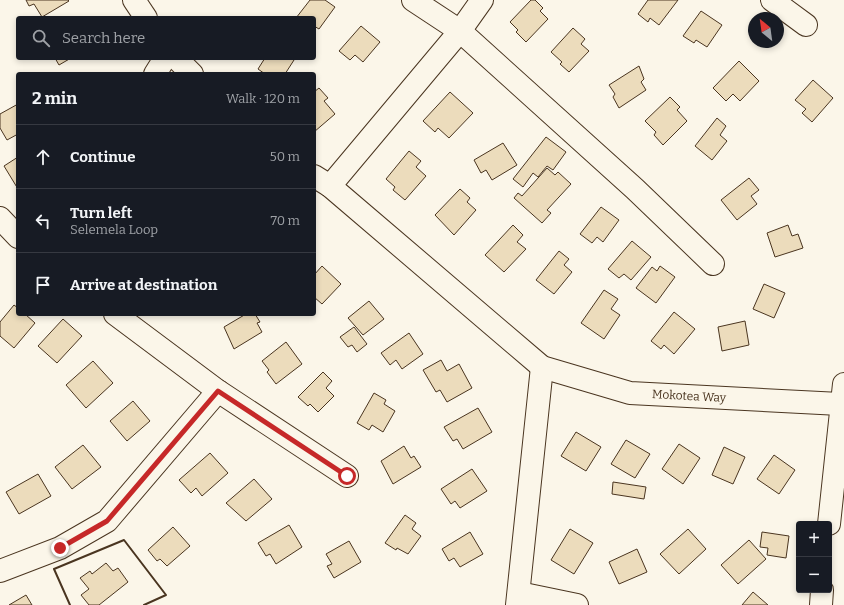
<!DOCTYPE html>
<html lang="en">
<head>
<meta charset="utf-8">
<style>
	body { margin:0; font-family:Bitter,serif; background:#242831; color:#f1f3f6 }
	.controls { position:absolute; right:12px; bottom:12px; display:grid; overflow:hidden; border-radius:4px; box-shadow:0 2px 6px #0003 }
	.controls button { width:36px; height:36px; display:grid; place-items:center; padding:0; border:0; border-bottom:1px solid #363941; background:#171b24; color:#f1f3f6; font:20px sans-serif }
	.compass { position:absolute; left:748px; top:12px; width:36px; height:36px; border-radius:50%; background:#171b24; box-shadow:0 2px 6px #0003; rotate:331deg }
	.stop { position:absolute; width:12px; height:12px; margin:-9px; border:3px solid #c62828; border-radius:50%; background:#fff }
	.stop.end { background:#c62828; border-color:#fff; box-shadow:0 1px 4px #0008 }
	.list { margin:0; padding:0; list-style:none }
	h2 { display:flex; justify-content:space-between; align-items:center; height:52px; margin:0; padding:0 16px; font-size:17px }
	h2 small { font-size:13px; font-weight:400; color:#9ea1a6 }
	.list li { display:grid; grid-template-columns:26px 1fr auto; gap:12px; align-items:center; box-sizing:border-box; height:64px; padding:0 16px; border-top:1px solid #363941 }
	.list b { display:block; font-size:15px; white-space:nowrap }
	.list p { margin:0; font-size:13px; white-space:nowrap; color:#9ea1a6 }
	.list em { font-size:13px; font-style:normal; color:#9ea1a6 }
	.icon { flex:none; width:22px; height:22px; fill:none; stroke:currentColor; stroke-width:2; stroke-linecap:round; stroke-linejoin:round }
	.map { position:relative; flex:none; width:844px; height:605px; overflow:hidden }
	.search { position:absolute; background:#171b24; box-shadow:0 2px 6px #0003; left:16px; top:16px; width:300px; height:44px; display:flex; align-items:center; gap:10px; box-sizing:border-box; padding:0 14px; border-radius:4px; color:#9ea1a6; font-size:15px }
	.panel { position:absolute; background:#171b24; box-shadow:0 2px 6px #0003; left:16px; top:72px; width:300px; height:244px; border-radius:4px }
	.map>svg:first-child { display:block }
</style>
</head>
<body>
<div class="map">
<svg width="844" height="605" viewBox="0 0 844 605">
	<rect width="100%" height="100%" fill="#fbf6e9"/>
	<g fill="#ecdcbc" stroke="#4a3520">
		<path d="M26,0H68L69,1L42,17L34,4L29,6Z"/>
		<path d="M310,0H325L335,7L319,29L314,26V18H296Z"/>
		<path d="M531,0H535L543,8L540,11L548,19L526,42L516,32L518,30L510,22Z"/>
		<path d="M648,0H678L659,25L650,18L648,22L638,14Z"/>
		<path d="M701,11L722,25L707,47L696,40L694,43L683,36Z"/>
		<path d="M361,26L380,42L363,62L355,55L350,60L339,51Z"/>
		<path d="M573,28L585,39L581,44L589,51L569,72L560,64L562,62L551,52Z"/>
		<path d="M55,58H71L59,65Z"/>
		<path d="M265,58H291L294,60L285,74H265L258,69Z"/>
		<path d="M739,61L759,81L740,101L733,94L726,101L713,88Z"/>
		<path d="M639,66L644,79L641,82L646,90L619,108L613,97L615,94L609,85Z"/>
		<path d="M813,80L833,98L812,122L802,113L806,109L795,100Z"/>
		<path d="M319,88L328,98L324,101L335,114L314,132V92Z"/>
		<path d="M450,92L473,113L449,138L438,128L435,132L423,121Z"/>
		<path d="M670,97L680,107L677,110L687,121L663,145L654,135L656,132L645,121Z"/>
		<path d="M18,104V134L7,140L0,128V114Z"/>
		<path d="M717,118L726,126L720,135L727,141L712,160L695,146Z"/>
		<path d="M546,137L566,152L553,170L547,166L538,177L533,173L523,187L513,179Z"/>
		<path d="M503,143L517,165L492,180L486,170L481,173L474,160Z"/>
		<path d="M409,151L421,161L416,167L426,176L405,200L393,190L395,187L386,179Z"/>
		<path d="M18,157V189L4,166Z"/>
		<path d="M547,168L555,175L558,172L571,184L547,210L551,213L542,223L514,198L518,193L522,196Z"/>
		<path d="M749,178L759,190L751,196L757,204L737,220L721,200Z"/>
		<path d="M460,189L470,198L467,202L476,210L454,235L435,215Z"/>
		<path d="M601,207L619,220L603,242L597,237L592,243L580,234Z"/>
		<path d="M513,225L523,235L517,242L526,249L504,272L485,255Z"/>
		<path d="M788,225L792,236L798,234L803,248L775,257L767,233Z"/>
		<path d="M632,241L651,257L631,280L624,274L619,278L608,269Z"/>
		<path d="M559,251L569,259L564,265L572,272L554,294L536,280Z"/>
		<path d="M322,266L341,284L322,304L314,297V275Z"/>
		<path d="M660,266L675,277L656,303L636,288L652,267L657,271Z"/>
		<path d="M764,284L785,293L774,318L753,309Z"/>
		<path d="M604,290L618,299L611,309L620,315L604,339L581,323Z"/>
		<path d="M369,301L384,319L363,335L348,318Z"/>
		<path d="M14,305L18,308V314H25L35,323L14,348L0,336V322Z"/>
		<path d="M674,312L695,329L674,354L664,345L661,349L651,341Z"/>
		<path d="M246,314H255L260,322L257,323L262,332L234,349L224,327Z"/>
		<path d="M63,319L82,336L57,363L38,346Z"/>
		<path d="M745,321L749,345L722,351L718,327Z"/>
		<path d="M354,327L367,344L357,352L352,345L348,347L340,337Z"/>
		<path d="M409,333L423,354L402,369L396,360L390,365L381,353Z"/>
		<path d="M286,342L302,364L276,384L267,372L269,370L262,361Z"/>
		<path d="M441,360L447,371L459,364L472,388L447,402L440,390L436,392L423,370Z"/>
		<path d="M93,361L113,383L86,408L66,385Z"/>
		<path d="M323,372L332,381L326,388L334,396L318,412L310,404L308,406L298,397Z"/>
		<path d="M374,393L386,400L384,404L395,411L383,432L372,425L369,430L357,423Z"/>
		<path d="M133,401L150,421L127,441L110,421Z"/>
		<path d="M478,408L492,432L463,449L457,439L453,441L444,427Z"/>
		<path d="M576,432L601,447L586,471L561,456Z"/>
		<path d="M626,440L650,454L635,478L611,464Z"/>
		<path d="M679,444L700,458L683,484L662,469Z"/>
		<path d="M83,445L101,467L72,489L55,467Z"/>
		<path d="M404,446L411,458L414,456L421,467L393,484L381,461Z"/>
		<path d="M724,447L745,457L733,484L712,475Z"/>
		<path d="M210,453L228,473L202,496L196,488L191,493L179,480Z"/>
		<path d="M774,455L795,470L779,494L757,479Z"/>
		<path d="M472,469L487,491L460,508L455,501L451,504L441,489Z"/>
		<path d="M38,474L51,496L19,514L6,492Z"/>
		<path d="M254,479L272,499L246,521L226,503Z"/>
		<path d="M613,482L646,487L644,499L612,494Z"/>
		<path d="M405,515L416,523L412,529L421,536L408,554L397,548L396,550L385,543Z"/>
		<path d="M289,525L302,547L276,564L270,554L266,556L258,543Z"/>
		<path d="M173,527L190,546L167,566L160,559L157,561L148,550Z"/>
		<path d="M570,529L593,543L574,574L551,560Z"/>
		<path d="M688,529L706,549L679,574L660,554Z"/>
		<path d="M470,532L483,554L460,567L454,558L449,561L442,549Z"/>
		<path d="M762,532L789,536L786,558L767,555L768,548L760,547Z"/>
		<path d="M749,540L766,559L738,584L721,565Z"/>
		<path d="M349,541L361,562L334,578L327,566L332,564L326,554Z"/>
		<path d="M637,549L647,572L619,584L609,562Z"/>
		<path d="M106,563L113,571L118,568L128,582L99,605H89L81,595L89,589L80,578L90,571L92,574Z"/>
		<path d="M753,592L768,605H742Z"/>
		<path d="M26,595L32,605H9Z"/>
	</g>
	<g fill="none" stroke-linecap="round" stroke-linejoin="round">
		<defs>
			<g id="minor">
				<path d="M134,0L146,18"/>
				<path d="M413,0L460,31L635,189L713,264"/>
				<path d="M772,0L806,25"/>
				<path d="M176,58L192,74"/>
				<path d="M155,74L165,58"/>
				<path d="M314,176L330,186L542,367L630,393L840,404"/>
				<path d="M330,186L460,31L482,0"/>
				<path d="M0,218L18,237"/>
				<path d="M115,314L218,391L347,476"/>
				<path d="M829,524L844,384"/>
				<path d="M0,571L60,548L107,521L218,391"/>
				<path d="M519,593L577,605"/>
				<path d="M517,605L542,367"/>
				<path d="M821,605L822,590"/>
			</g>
		</defs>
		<use href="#minor" stroke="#4a3520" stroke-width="24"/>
		<use href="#minor" stroke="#fbf6e9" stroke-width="22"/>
		<path stroke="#4a3520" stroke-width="2" d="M70,605L54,569L124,540L166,595L144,605"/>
	</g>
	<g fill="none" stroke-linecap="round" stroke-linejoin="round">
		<path stroke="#c62828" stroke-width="5" d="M60,548L107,521L218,391L347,476"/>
	</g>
	<g text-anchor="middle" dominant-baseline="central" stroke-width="3" stroke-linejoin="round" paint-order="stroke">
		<g font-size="12" fill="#4a3520" stroke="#fbf6e9">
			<text transform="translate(689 396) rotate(3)">Mokotea Way</text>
		</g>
	</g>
</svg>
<div class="controls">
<button>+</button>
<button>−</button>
</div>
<svg class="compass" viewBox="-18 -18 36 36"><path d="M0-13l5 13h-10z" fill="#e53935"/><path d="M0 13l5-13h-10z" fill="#9ea1a6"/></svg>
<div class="stop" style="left:347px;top:476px"></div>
<div class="stop end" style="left:60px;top:548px"></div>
<div class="search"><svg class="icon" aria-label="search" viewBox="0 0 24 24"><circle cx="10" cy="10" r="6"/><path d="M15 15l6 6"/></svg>Search here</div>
<section class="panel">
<h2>2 min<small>Walk · 120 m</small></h2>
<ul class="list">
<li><svg class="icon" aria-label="ahead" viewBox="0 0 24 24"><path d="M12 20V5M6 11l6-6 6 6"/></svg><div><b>Continue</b></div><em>50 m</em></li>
<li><svg class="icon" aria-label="left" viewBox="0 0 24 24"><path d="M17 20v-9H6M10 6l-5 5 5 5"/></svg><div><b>Turn left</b><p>Selemela Loop</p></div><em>70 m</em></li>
<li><svg class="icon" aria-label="arrive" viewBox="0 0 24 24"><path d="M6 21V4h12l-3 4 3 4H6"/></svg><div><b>Arrive at destination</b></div></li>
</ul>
</section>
</div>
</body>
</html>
